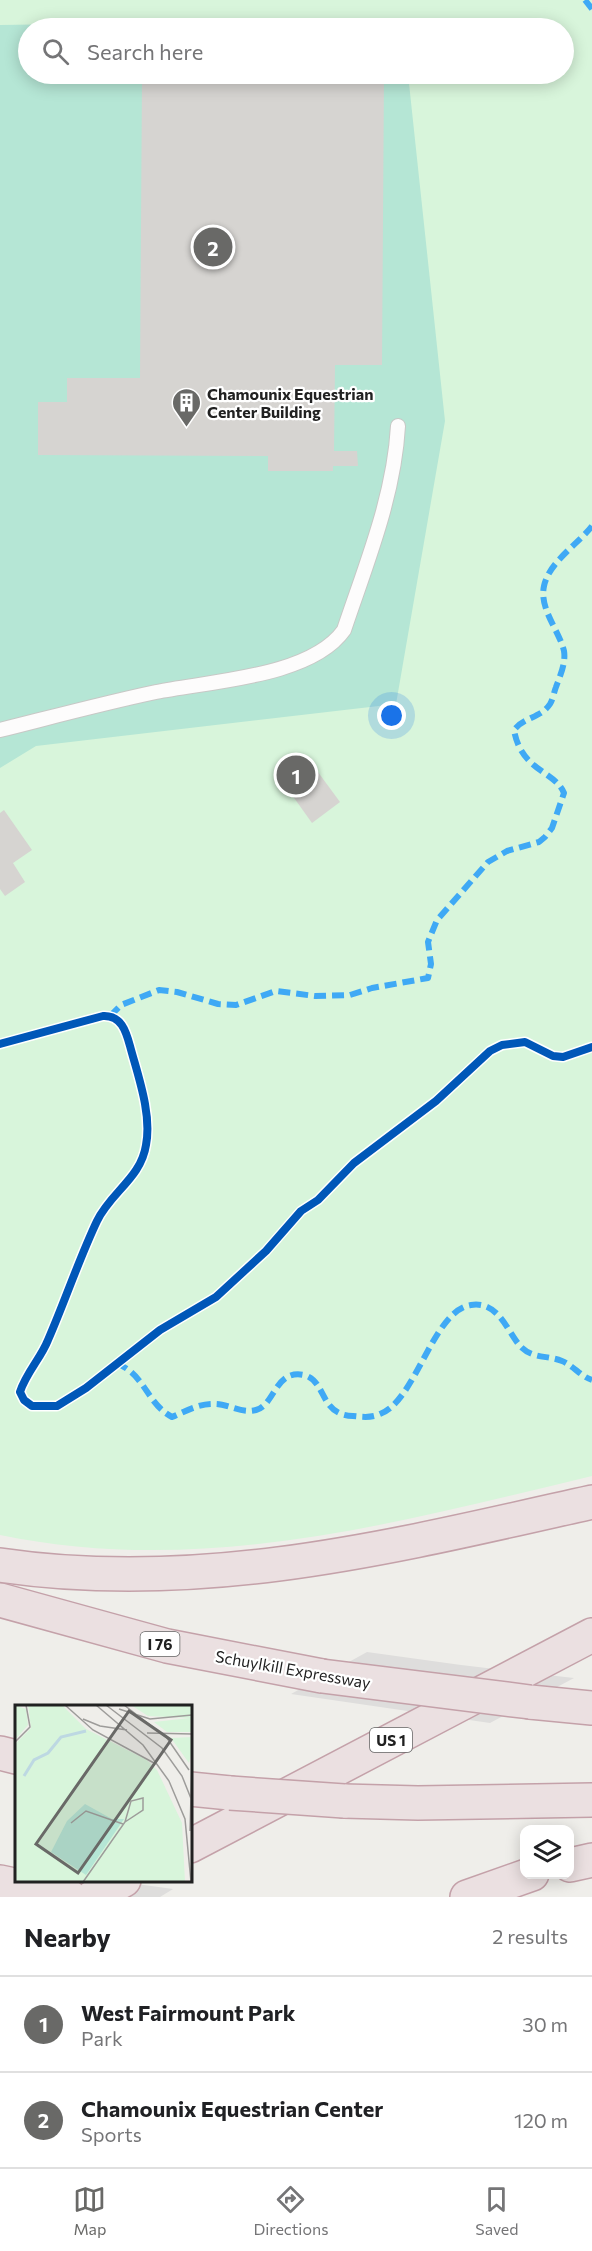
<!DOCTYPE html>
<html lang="en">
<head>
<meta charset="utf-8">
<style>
	body { margin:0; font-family:Commissioner,sans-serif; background:#f6f6f6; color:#202124 }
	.controls { position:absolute; right:18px; bottom:18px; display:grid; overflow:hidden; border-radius:12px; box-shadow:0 3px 15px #0003 }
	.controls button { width:54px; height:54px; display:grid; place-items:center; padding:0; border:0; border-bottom:2px solid #e0e0e0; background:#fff; color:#202124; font:30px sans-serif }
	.you { position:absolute; left:392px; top:716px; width:21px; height:21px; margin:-15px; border:4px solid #fff; border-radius:50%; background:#1a73e8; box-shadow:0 0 0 9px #1a73e833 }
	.badge { display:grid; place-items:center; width:39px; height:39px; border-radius:50%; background:#696967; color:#fff; font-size:20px; font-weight:700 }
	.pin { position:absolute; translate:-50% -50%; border:3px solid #fff; box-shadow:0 2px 6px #0006 }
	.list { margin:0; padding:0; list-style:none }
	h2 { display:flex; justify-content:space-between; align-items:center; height:78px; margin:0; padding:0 24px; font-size:26px }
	h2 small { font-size:20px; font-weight:400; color:#757577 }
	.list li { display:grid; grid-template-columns:39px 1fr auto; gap:18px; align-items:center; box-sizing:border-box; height:96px; padding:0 24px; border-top:2px solid #e0e0e0 }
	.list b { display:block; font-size:22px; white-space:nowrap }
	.list p { margin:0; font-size:20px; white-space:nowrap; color:#757577 }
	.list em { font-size:20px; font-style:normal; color:#757577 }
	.icon { flex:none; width:33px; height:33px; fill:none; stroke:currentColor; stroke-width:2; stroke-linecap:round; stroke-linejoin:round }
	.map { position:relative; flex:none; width:592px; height:1897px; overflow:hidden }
	.search { position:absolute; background:#fff; box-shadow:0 3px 15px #0003; left:18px; right:18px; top:18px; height:66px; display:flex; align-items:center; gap:15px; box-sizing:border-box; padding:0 21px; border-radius:33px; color:#757577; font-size:22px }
	.sheet { height:270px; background:#fff }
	nav { display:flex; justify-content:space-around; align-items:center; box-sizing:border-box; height:84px; border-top:2px solid #e0e0e0; background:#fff; font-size:16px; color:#757577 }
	nav a { display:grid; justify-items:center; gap:3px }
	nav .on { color:#696967 }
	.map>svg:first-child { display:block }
</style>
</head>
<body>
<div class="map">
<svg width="592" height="1897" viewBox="0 0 592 1897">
	<rect width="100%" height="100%" fill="#efeeea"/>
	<path fill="#d8f5db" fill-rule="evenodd" d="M0,0H592V1476C396,1523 203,1577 0,1535ZM28,28H564V74H28Z"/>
	<path fill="#b5e6d5" d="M402,19L403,28H28V74H408L445,421L396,704L36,746L0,768V25Z"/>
	<g fill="#dedddc">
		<path d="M367,1652L461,1665L574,1678L490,1723L291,1694Z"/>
		<path d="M65,1881H115L173,1889L160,1897H35Z"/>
	</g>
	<g fill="#d6d4d1">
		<path d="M142,74H384L382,365H335L334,451H357L358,466H333V471H268V456L38,455V402H67V378H140Z"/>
		<path d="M315,768L340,802L312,823L287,788Z"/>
		<path d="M4,810L32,850L13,863L25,882L5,896L0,889V813Z"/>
	</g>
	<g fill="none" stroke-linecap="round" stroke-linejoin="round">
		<defs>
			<path id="service" d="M0,730C52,717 104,703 156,692C210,681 311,677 344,630C366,564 394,497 398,426"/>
			<g id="motorway">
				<path d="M0,1565C203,1595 396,1546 592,1502"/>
				<path d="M0,1600L167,1646L322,1676"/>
				<path d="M530,1702L592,1708"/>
				<path d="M0,1753L16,1757"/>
				<path d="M190,1789L230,1793"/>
				<path d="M344,1801L418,1803L592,1800"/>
				<path d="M190,1846L592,1635"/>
				<path d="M570,1865L592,1860"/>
				<path d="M0,1882L70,1897"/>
				<path d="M93,1897L124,1880"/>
				<path d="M467,1897L532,1874"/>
			</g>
		</defs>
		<use href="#service" stroke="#c8c8c6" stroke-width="16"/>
		<use href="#motorway" stroke="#c4a1a9" stroke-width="36"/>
		<use href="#service" stroke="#fdfcfc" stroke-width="14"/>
		<use href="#motorway" stroke="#ebe0e1" stroke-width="33"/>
		<defs>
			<g id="motorway-bridge">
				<path d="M322,1676L530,1702"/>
				<path d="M230,1793L344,1801"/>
			</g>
		</defs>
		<use href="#motorway-bridge" stroke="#c4a1a9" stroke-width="36" stroke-linecap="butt"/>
		<use href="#motorway-bridge" stroke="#ebe0e1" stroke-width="33"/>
		<g stroke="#3fa9f5" stroke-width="6" stroke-dasharray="12 6" stroke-linecap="butt">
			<path d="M585,0L592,9"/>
			<path d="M110,1016L121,1005L159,990L177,992L218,1004L236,1005L276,991L315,996L350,995L372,988L428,978L431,964L428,942L437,920L488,862L507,851L539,842L545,837L552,828L564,793C555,771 521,771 514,730C524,717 541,718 550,704C553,699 554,692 556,687C560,676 566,663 564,651C559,630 539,609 544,586C549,562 578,544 592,526"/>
			<path d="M116,1363C146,1375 146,1403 172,1417C186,1411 200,1403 215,1404C228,1404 242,1414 256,1410C275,1405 275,1369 304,1375C327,1381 319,1415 353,1416C363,1417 371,1418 380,1414C416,1401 433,1310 471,1305C498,1301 506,1329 520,1346C532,1359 547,1355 562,1361C574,1366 580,1376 592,1380"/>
		</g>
		<defs>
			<path id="cycleway" d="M0,1044L103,1016C121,1015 126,1031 130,1046C138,1076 152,1114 146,1145C141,1178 111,1192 97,1221C79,1259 65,1301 48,1340C41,1358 26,1373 20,1392L24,1400L32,1406H57L86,1388L160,1330L216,1297L266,1251L301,1211L318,1200L354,1163L436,1101L490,1051L502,1045L525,1042L553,1056L563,1057L592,1047"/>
		</defs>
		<use href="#cycleway" stroke="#fff" stroke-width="11"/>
		<use href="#cycleway" stroke="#0057b8" stroke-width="8"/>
	</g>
	<defs>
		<symbol id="building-pin" viewBox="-11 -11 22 30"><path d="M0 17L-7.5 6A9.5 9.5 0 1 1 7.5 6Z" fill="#696967" stroke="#fff"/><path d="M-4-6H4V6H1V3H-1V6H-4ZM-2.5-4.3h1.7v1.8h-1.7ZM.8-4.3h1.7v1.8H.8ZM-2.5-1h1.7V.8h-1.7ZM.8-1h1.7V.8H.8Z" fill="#fff"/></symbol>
	</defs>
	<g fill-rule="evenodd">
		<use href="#building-pin" x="170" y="386" width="33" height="45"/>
	</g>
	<g text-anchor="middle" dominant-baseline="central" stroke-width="4.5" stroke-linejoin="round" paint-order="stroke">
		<g fill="#fff" stroke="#646464" stroke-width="1.5">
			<rect x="140.5" y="1632" width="39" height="24" rx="4.5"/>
			<rect x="370" y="1728" width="42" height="24" rx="4.5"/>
		</g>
		<g font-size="15" font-weight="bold" fill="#212121">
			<text x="160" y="1644">I 76</text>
			<text x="391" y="1740">US 1</text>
		</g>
		<g font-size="16" font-weight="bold" fill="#212121" stroke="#fff" text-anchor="start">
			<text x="207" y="393">Chamounix Equestrian<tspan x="207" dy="18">Center Building</tspan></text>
		</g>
		<g font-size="16" fill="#212121" stroke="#fff">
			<text transform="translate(293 1669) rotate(10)">Schuylkill Expressway</text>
		</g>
	</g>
	<g transform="translate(15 1705)">
		<rect width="177" height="177" fill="#efeeea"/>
		<path d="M0,0L11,4L13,20L0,35ZM13,0H47L71,24L132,55L142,65L167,118L170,177H0V39L16,23ZM116,0H177V27H152L139,17L174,13L133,11ZM177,32V46L174,58L156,33Z" fill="#d8f5db"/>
		<path d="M70,99L97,114H109L71,170L36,147L52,116Z" fill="#b5e6d5"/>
		<path fill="none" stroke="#bdd8e2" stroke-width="3" d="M9,71L19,55L33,48L46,32L71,26"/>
		<path fill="none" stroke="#9d9c9a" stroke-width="1.5" d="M50,0L78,25L139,58M81,0L128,40L154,76L170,114L176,177M91,0L147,43L167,71L177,96M109,0L152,33L174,65M104,4L135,14L177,10M68,14L85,21L112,25M132,28L177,29M0,37L15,22L11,0M56,118L71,106L108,119M175,126L177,54M68,177L110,117L116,96L128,93V105L110,117"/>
		<path fill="#696967" fill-opacity="0.15" stroke="#696967" stroke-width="3" d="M114,6L156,35L63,168L21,139Z"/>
		<rect width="177" height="177" fill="none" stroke="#212121" stroke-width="3"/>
	</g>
</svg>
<div class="controls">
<button><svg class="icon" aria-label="layers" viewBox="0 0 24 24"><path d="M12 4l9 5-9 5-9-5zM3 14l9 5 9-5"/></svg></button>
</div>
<div class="you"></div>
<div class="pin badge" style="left:296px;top:775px">1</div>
<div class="pin badge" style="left:213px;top:247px">2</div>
<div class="search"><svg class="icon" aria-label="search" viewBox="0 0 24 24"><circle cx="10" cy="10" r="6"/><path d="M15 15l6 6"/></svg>Search here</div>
</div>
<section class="sheet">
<h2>Nearby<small>2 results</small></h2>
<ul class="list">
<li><span class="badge">1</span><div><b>West Fairmount Park</b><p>Park</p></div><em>30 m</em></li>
<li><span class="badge">2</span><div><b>Chamounix Equestrian Center</b><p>Sports</p></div><em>120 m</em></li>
</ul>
</section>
<nav>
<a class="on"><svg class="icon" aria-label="map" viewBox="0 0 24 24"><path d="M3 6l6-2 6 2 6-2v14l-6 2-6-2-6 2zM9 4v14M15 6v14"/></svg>Map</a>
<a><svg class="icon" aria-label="directions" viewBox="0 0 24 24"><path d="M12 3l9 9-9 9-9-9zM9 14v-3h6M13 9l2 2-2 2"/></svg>Directions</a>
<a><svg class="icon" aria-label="saved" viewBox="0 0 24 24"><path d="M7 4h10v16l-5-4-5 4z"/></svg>Saved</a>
</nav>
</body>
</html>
